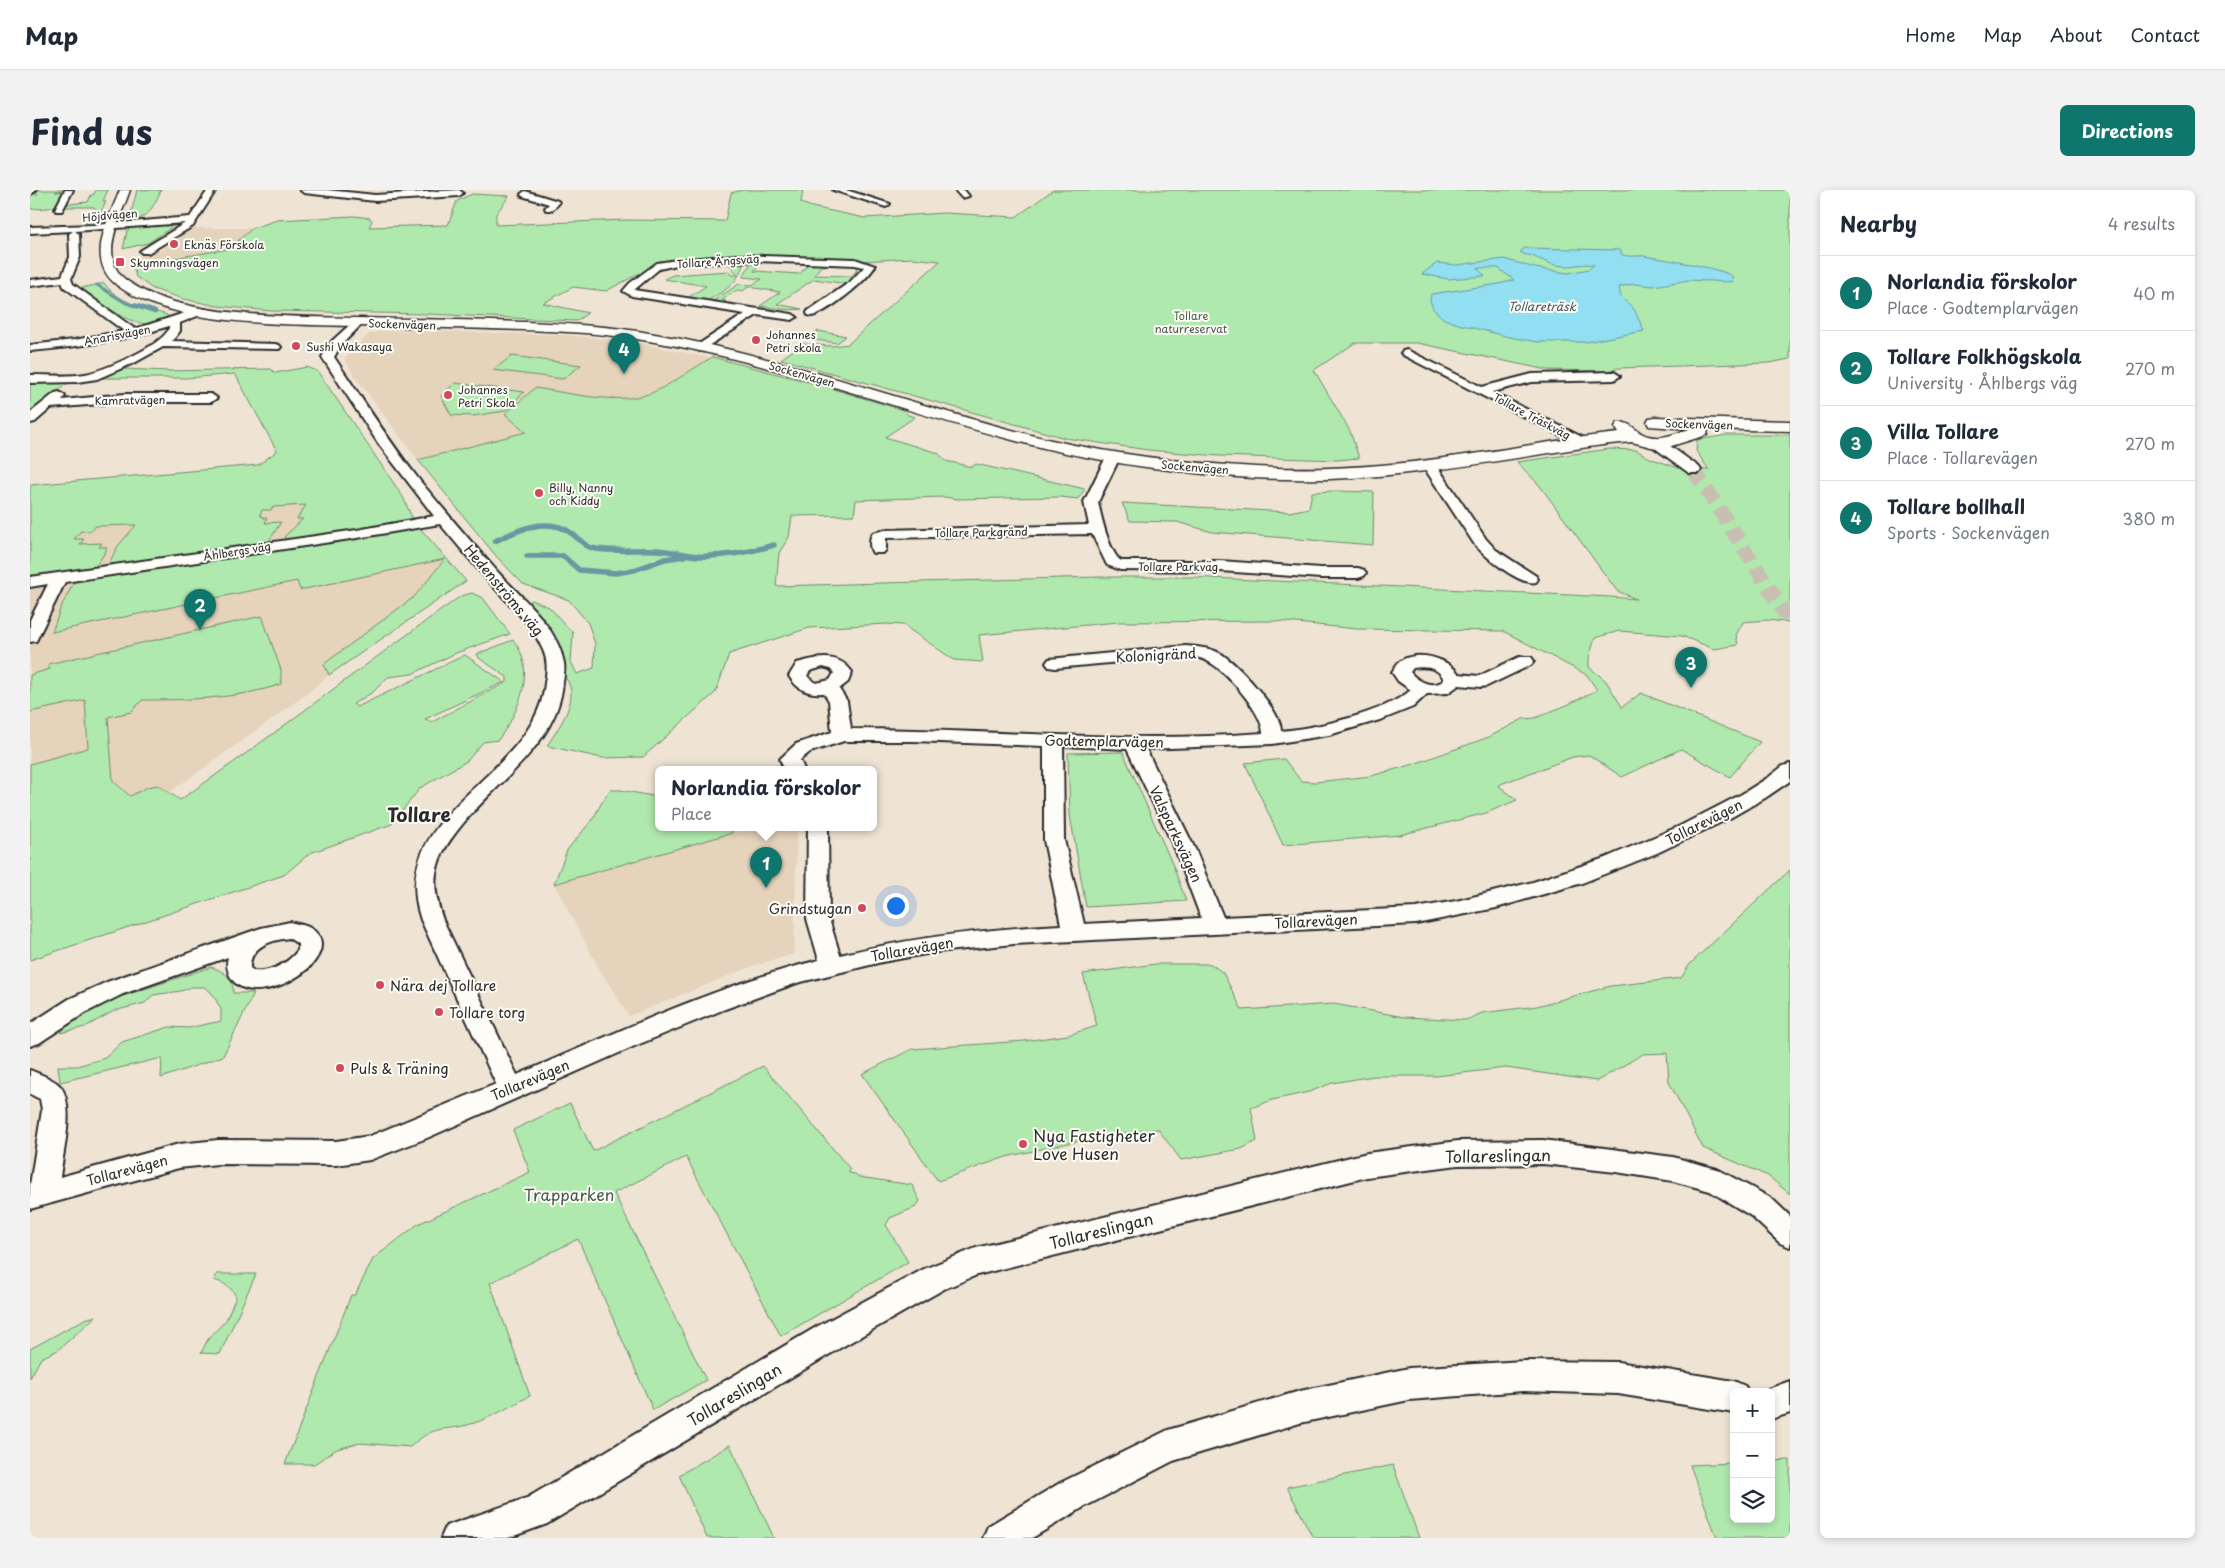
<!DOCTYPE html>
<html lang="en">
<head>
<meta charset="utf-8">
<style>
	body { margin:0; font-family:"Playpen Sans",sans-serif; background:#f2f2f3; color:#1f2937 }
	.controls { position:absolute; right:15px; bottom:15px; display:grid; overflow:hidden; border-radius:8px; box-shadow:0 2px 8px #0003 }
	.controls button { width:45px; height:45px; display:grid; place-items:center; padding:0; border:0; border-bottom:1px solid #e0e1e3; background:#fff; color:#1f2937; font:25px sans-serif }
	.you { position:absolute; left:865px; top:715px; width:18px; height:18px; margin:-12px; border:4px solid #fff; border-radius:50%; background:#1a73e8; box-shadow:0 0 0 8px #1a73e833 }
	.badge { display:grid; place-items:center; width:32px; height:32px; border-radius:50%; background:#0f766e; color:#fff; font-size:16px; font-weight:700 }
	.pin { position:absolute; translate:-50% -41px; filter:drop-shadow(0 1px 2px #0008) }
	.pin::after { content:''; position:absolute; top:26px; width:18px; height:15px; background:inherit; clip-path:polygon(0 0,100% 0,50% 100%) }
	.popup { position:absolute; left:625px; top:576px; width:222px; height:65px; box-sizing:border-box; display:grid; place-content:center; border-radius:8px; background:#fff; filter:drop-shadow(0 1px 4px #0005); font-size:16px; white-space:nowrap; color:#747a83 }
	.popup b { font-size:19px; color:#1f2937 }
	.popup::after { content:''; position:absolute; left:50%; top:100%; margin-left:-10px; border:10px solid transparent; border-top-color:#fff }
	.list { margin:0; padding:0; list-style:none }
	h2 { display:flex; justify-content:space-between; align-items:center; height:65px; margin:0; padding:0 20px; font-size:21px }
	h2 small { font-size:16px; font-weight:400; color:#747a83 }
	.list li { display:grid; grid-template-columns:32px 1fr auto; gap:15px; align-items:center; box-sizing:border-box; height:75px; padding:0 20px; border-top:1px solid #e0e1e3 }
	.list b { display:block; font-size:19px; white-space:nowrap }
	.list p { margin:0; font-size:16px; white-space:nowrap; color:#747a83 }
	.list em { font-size:16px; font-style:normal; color:#747a83 }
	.icon { flex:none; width:28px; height:28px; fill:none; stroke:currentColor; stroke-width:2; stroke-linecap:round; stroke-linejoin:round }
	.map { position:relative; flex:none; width:1760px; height:1348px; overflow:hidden; border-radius:8px }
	header { display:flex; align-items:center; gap:30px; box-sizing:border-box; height:70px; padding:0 25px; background:#fff; border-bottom:1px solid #e0e1e3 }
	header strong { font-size:24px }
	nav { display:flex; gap:28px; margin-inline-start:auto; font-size:18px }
	.intro { display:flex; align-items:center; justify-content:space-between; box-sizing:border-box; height:120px; padding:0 30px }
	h1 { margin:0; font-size:35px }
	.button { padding:12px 22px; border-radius:8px; background:#0f766e; color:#fff; font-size:18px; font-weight:700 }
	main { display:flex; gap:30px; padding:0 30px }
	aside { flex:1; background:#fff; border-radius:8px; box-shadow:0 2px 8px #0003 }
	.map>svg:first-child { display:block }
</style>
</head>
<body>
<header>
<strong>Map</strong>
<nav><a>Home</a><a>Map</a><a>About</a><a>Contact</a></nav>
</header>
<div class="intro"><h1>Find us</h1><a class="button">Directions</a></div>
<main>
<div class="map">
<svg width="1760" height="1348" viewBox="0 0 1760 1348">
	<rect width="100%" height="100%" fill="#efe4d4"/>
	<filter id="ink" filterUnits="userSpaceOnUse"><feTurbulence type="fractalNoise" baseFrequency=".02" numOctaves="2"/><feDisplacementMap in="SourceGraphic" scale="10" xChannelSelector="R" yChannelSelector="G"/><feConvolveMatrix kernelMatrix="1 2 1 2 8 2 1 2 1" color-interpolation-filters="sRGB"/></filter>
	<g filter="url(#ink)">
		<g fill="#e5d3bb">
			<path d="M161,38H223L198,59L103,75L101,73L119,61H130Z"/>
			<path d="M359,140L536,145L602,152L681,168L625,201L604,208L588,209L496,242L388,270L326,188L314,169L339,144Z"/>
			<path d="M373,307L382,328L416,368L384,407L295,473L299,485L274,506L139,603L128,595L118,597L100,606L0,632V338L107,335L236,315Z"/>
			<path d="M767,640L764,764L723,776L599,826L570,780L524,694L704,642Z"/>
		</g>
		<g fill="#b0e9ad" stroke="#6e8a6c">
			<path d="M5,0H32L25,2L38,1C24,20 23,18 0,19V5L8,4L0,3Z"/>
			<path d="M66,0H78L73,11H76L67,33L65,35L49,36L65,27L66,20L64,17H35L38,14L58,12L61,5L64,4Z"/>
			<path d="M107,0H131C124,16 118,30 99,31Z"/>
			<path d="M712,0H773L771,13L782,17L835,28L914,23L986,27L1023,0H1760V169L1739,173L1589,178L1578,181L1518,180L1387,153H1325L1284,180L1320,241L1329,268L1307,270L1189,266L1118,260L1035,248L751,169L772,154L802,156L818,154L910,71L882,68L833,71L728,65L634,72C625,75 619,76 615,85L608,84L576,101L543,97L513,113L558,123L546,131L397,124L241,121L187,116L154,109L123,99L106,87L103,75L198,59L223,38L247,30L324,26L340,28L342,31L339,37L418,35L427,11L442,4L479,6L466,24V35L595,30L695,31L701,3Z"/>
			<path d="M148,33L118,53L93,59L97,41L101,37Z"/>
			<path d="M695,69L718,71L714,72C707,96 696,99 676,112L656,109L676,96L634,89L643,85L698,81L701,85H708Z"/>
			<path d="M723,69L732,71L724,81L770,84L779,72H798L795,76H791L784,85L821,86L825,83L828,74L835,77L817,94L784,89L747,114L772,119C757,121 744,118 730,116L750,102L718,97L713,101L707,100L692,110L696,111L691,114L680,113L709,94L722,95L732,89L713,87Z"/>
			<path d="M74,93C87,112 115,118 137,125L139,128C110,148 74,114 51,98Z"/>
			<path d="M788,141L816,146L807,153L778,149Z"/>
			<path d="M482,166L551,175L533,189L463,180Z"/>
			<path d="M682,167L790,195L873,220L878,225L885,227L855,247L908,263L916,271L942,277L946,274L1055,299L1048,309L1030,307L927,309L915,307L826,310L824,325L762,326L759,347L749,363L746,396L1068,387H1160L1581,407L1606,409L1587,401L1510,296L1487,272L1579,259L1606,260L1620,268L1651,279L1679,280L1666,261L1667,250L1697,245H1760V433L1738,430L1713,432L1706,445L1708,455L1684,459L1652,446L1589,441L1565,448L1559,468V477L1576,491L1592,517L1611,503L1730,552L1700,587L1651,559L1592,587L1559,565L1543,567L1468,595L1487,610L1456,623L1370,645L1253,655L1215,573L1254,569L1271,591L1285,592L1341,586L1384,574L1459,547L1493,529L1505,528L1537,515L1567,500L1557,485L1473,441L1327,439L1246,431L1089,432L949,445L953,472L924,470L873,435L857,434L779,438L699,464L686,502L613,567L572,568L517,556C530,535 555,504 531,483L493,414L502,410L519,417L543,443L541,472L547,484L564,478L565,454L558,433L539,410L493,394L466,366L388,270L496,242L475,224L505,198C541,203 593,217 626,201C646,191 664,178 682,167Z"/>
			<path d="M277,177L287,181L293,189L373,307L382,328L355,336L258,351L254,347L273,329H267L276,315L243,317L241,320H232L230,325L234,328H237L235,333L251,332L237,354L77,377L88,356L106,335L66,336L60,341H51L44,349H54L50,354L72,353L69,357H76V361L64,379L0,389V295L228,275L247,261L205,184L157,188H69L94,179L137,181L241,179L245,183Z"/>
			<path d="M0,192H39L0,224Z"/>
			<path d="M425,193L494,202L475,221L443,226L421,225L411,206Z"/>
			<path d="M1305,301L1344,302L1343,355L1182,342L1147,332L1100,331L1092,313L1259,322L1279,318L1282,302Z"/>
			<path d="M389,337L436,391L299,485L294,474L384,407L415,369L270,400L267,391L22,442L31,417L45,390Z"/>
			<path d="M442,403L453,408L480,444L426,463L382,484L358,487L343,502L323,514L327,517L435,465L474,492L395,529L402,532L477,492V487L449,468L447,464L483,450C508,479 488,524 468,550L453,552L437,571L390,598L362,634L280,663L254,685L0,770V574L58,558L55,510L0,522V485L20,479L18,474L232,426L251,480V494C209,509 156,510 112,510L101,522L78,527L83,591L100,606L118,597L128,595L150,610C246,544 336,473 431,406Z"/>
			<path d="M1093,562L1144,678L1156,711L1056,717L1040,625L1038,563Z"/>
			<path d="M580,600H590L628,607V637H703L702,643L524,694L537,660L563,629L572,612Z"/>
			<path d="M1760,680V1004L1738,986L1673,958L1639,892L1637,863L1613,864L1567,891L1476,878L1406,886H1344L1302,893L1279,902L1242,910L1221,918L1227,951L1211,959L1151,970L1128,939L1070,946L976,967L908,991L832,884L882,859L994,851L1038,845L1067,836L1053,784L1125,774H1181L1193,783L1212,820L1304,814L1374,827L1436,830L1452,823L1507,816L1581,796L1651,788L1660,774Z"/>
			<path d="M181,777C194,781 204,788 203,803H224L193,866L131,888L132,868L30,892L28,876H47L75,868L92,852L139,837L158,838L191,831V819L182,803L174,797H162L151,801L123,805L115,813L84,821L55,837L30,843L48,824L64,819L87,808Z"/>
			<path d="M733,876L820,979L819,983L825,984L829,987L882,995L890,1011L886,1017L860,1028L856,1035L878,1072L751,1146L656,967L584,1003L676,1190L623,1220L548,1049L460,1093L500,1206C482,1215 463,1227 444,1233C414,1243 407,1232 380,1257L330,1253L307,1259L284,1274H255L321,1105H325L343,1069L388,1034L500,982L483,940L540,913L563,961Z"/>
			<path d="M187,1084H226L190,1164L171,1163L178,1149L196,1130L206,1107C202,1097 194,1093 184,1090Z"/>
			<path d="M66,1126L28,1160L11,1168L0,1188V1159L55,1129Z"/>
			<path d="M700,1255L744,1348H677L649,1285Z"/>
			<path d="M1760,1270V1348H1687L1660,1275L1704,1273V1329H1741V1271Z"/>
			<path d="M1363,1275L1389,1348H1283L1257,1297Z"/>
		</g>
		<path fill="#92dff1" stroke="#6997a2" d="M1495,58L1591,60V64C1599,68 1606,65 1614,66C1631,69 1694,78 1703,87L1702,92L1659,90L1624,96L1603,94L1589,97L1591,107L1604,119L1614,141L1556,152H1507L1479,147L1428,134L1414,129L1403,119L1400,110L1401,104L1469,94L1484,90L1468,78H1447L1455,86L1418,89L1392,84L1407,73L1427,75L1474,69L1505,78L1538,83L1559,79L1564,75C1554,73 1546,76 1536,76C1524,76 1515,72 1505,67C1499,65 1494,65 1490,62Z"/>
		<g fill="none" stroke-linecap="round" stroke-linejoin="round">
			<path stroke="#6997a2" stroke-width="3" d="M67,95L96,113L108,117"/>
			<path stroke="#6997a2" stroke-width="4.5" d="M104,115L125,122"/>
			<g stroke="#6997a2" stroke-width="5.5">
				<path d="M465,351C487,340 518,326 541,343C550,349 554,357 566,359C586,362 607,359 627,360C641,361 655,365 669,366C694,367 720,362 744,355"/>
				<path d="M497,366H533L549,380L586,383L604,380L635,369L654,366"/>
			</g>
			<path stroke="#c8bfb2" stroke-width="15" stroke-dasharray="15 8" stroke-linecap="butt" d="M1664,280L1760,431"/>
			<defs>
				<g id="street">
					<path d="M0,0H6L0,4Z"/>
					<path d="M35,0H43L32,21H26L25,19Z"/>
					<path d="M178,0H186L163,36L118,63H112L110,61L155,33L45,41L49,44L50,67L41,89L43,94L105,139L167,119H175L176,121L175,123L150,133V141L142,151L245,154L249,155L251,157L249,159L133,157L106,172L67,189L47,192L0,193V185C18,185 37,187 55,184C73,181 134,155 139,138V136C94,151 47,157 0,161V155L44,150L94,141L34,97L32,92L0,96V90L32,86L40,67L39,44L43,41L0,43V37L65,35L160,27Z"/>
					<path d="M270,0H297L345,5L429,0L433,3L429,6L345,11L274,3Z"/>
					<path d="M803,0H816L860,14L856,17Z"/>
					<path d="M925,0H934L939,6L932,8Z"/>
					<path d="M495,1L528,11L529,13L522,20H516L515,18L519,14L492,6L491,4Z"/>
					<path d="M707,65L825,69L845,76C837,91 798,122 782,126L778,125L777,123L778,121L820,92L834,77L825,75L727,71L647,75L629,79L604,100L762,124L767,127L762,130L727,125L670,161L664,158L666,156L715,124L602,106L593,101L600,93L627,73L647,70Z"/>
					<path d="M329,129L334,132L311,155L304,167C332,209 359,251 390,291C415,321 440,351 466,380C490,407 527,435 534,473C535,479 534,486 533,492C528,554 467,591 431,636C422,647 412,660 408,675C402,693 407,713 413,730L487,885C586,843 685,796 789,770L777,729L778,637H798L799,729L810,765C883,747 957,739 1031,735L1014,650V556L883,551H814L780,562L770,570L774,579H754L750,569L766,554L802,542L799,511L794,503C778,504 767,500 759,486L767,473C787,468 808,462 822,482L818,492L809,499L817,511L821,539C958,539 1096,554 1233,543C1233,523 1196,481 1179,472C1171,467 1165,467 1156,466L1025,478L1019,477L1016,473L1019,469L1156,456C1169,457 1182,458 1193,465C1210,477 1251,521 1251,541C1287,538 1354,523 1381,500L1368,491L1362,482C1365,478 1367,472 1372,470C1390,460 1418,469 1429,484L1449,486L1489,467H1501L1504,471L1501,475L1457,496L1451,497L1429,495L1418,503L1397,504L1383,517L1353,529L1299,545L1242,554L1116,559L1165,659L1193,727L1386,718L1426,711L1503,692L1575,668L1650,636L1712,604L1739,587L1753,576L1760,574V591L1735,608L1700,628L1627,663L1552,693L1466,718L1386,734L984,754L907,762L852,772L767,793L695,819L607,855L397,948L340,970L306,975L188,974L149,978L0,1019V995L12,920L10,909L0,904V880C9,884 25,889 31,897C45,917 33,963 30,987L149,954L188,950L306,951L340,946L466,894L391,730C354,620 506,588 515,493C517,481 518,471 513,460C502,434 480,415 462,395C444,375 427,354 410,334L327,348L35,392L8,447L6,451L0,452V430L18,394L0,397V387L327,340L404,326L348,253L292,167L302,151L325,130ZM793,477L800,479L804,483L800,490L786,493L777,486L780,481ZM1383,478C1394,476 1410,477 1414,490C1403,499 1388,492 1380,482ZM1033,556L1097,559L1145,659L1171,728L1054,734L1034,650Z"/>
					<path d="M1377,160L1452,197L1502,184L1584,182L1590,186L1584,190L1502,192L1462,202L1556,249L1558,252L1551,256L1373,165L1371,163L1373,161Z"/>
					<path d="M29,202L35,206L32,210L95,204H181L187,208L181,212H95L21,218L5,232L0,233V223L25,203Z"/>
					<path d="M1627,249L1632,250L1669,277L1671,280L1669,283H1659L1622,256L1620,253Z"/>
					<path d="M1083,263L1090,267L1068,312C1071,326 1079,362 1091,371H1190L1291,378H1328L1334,380L1336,383L1334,386L1328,388H1291L1190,381L1090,380L1077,375L1062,344L856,348V360L853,363H843C839,358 839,348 843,343L855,340L1059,335L1054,312L1076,267Z"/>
					<path d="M1400,272L1405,273L1456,349L1466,360L1506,386L1508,389L1506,392C1490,396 1456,367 1445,355L1393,276Z"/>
					<path d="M260,732C267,734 276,735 282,739C321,768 222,827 200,786C197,779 196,774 198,767L93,804L55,823L9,853L0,856V834L39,809L77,792L231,738ZM259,748L268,754V760C259,773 240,783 224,781L220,778C219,757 241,750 259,748Z"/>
					<path d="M1513,950L1643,967L1687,979L1741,1008L1760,1026V1057L1750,1053L1721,1026L1680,1001L1643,991L1586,982L1513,974L1428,975L1337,987L947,1085L914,1099L810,1158L517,1334L478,1348H411L416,1336L497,1308L788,1136L894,1079L946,1058L1337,963L1428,951Z"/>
					<path d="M1493,1171L1588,1172L1704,1191L1715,1196L1718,1202H1704V1223L1588,1204L1493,1201L1379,1210L1270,1233L1143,1271L1054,1317L1002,1348H953L958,1336L1030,1293L1138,1240L1270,1201L1379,1178Z"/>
					<path d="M1760,1191V1223L1741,1229V1202H1730Z"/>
				</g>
				<path id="secondary" d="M90,0H100C91,27 67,68 96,90C148,129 261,126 325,128C382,129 439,130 496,132C539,134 582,136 625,144C758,167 885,217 1017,249C1085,265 1156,273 1226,277C1294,281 1361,276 1428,266C1482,259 1535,248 1589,243L1585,237L1587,233C1601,230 1605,243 1618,246C1634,250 1645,243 1660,239L1619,236L1617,232L1619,228L1625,227L1760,231V241L1678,239L1677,245L1635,258L1621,257L1602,252L1580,254C1513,263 1446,276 1378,283C1321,290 1264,291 1207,287C1134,281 1061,271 990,252C847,215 702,155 555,143C479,138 403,138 327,136C258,134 144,137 88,96C54,71 78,31 90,0Z"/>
			</defs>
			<use href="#street" stroke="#2b2b2b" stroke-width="4"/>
			<use href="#secondary" stroke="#2b2b2b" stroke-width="3"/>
			<use href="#street" fill="#fdfcf7" fill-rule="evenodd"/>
			<use href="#secondary" fill="#fdfcf7" fill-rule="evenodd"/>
		</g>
	</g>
	<g fill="#d1495b" stroke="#fdfcf7" stroke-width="2">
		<circle cx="144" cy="54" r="5"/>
		<rect x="85" y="67" width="10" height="10" rx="2.5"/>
		<circle cx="726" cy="150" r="5"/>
		<circle cx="266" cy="156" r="5"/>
		<circle cx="418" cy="205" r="5"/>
		<circle cx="509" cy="303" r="5"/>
		<circle cx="832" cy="718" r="5"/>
		<circle cx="350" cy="795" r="5"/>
		<circle cx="409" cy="822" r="5"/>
		<circle cx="310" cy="878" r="5"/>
		<circle cx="993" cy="954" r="5"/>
	</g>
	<g text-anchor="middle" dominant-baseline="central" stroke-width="4" stroke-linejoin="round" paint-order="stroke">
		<g font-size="11" fill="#2b2b2b" stroke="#fdfcf7">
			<text transform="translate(80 25) rotate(-5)">Höjdvägen</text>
			<text transform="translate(688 71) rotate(-4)">Tollare Ängsväg</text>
			<text transform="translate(372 134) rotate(2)">Sockenvägen</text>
			<text transform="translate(87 145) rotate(-11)">Anarisvägen</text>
			<text transform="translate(772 184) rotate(16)">Sockenvägen</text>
			<text transform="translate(100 210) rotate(-1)">Kamratvägen</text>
			<text transform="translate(1502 226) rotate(28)">Tollare Träskväg</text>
			<text transform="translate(1669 234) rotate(2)">Sockenvägen</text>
			<text transform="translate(1165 277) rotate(5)">Sockenvägen</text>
			<text transform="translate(951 342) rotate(-1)">Tollare Parkgränd</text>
			<text transform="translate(207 361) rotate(-9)">Åhlbergs väg</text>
			<text x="1148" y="376">Tollare Parkväg</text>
		</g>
		<g font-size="11" fill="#2b2b2b" stroke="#fdfcf7" text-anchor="start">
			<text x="154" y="54">Eknäs Förskola</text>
			<text x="100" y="72">Skymningsvägen</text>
			<text x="736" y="144">Johannes<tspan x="736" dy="13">Petri skola</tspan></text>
			<text x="276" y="156">Sushi Wakasaya</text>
			<text x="428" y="199">Johannes<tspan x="428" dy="13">Petri Skola</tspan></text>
			<text x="519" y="297">Billy, Nanny<tspan x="519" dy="13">och Kiddy</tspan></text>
		</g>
		<g font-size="11" fill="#4c5a4c" stroke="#fdfcf7">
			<text x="1161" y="125">Tollare<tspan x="1161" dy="13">naturreservat</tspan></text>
		</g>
		<g font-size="12" font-style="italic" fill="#45585c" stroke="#fdfcf7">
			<text x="1512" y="116">Tollareträsk</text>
		</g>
		<g font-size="14" fill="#2b2b2b" stroke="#fdfcf7">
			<text transform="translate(474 400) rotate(50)">Hedenströms väg</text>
			<text transform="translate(1126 465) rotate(-3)">Kolonigränd</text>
			<text transform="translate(1074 551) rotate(1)">Godtemplarvägen</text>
			<text transform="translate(1674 632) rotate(-27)">Tollarevägen</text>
			<text transform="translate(1146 644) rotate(65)">Valsparksvägen</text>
			<text transform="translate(1286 731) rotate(-3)">Tollarevägen</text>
			<text transform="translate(882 759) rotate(-10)">Tollarevägen</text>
			<text transform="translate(500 890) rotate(-23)">Tollarevägen</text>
			<text transform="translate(97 980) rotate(-15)">Tollarevägen</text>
		</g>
		<g font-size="14" fill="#2b2b2b" stroke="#fdfcf7" text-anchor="start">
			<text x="822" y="718" text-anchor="end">Grindstugan</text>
			<text x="360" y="795">Nära dej Tollare</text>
			<text x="419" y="822">Tollare torg</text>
			<text x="320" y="878">Puls &amp; Träning</text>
		</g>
		<g font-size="16" fill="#2b2b2b" stroke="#fdfcf7" text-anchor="start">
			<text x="1003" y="945">Nya Fastigheter<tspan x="1003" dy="18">Love Husen</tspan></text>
		</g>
		<g font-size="16" fill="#2b2b2b" stroke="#fdfcf7">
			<text transform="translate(1468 965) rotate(-1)">Tollareslingan</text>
			<text transform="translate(1071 1040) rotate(-14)">Tollareslingan</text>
			<text transform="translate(704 1204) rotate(-31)">Tollareslingan</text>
		</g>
		<g font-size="16" fill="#4c5a4c" stroke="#fdfcf7">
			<text x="539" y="1004">Trapparken</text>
		</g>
		<g font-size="19" font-weight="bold" fill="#2b2b2b" stroke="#fdfcf7">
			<text x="389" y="624">Tollare</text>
		</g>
	</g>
</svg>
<div class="controls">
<button>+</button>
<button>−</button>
<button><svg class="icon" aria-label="layers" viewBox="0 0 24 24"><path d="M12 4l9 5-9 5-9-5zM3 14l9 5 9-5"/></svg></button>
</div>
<div class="you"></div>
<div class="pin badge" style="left:736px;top:698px">1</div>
<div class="popup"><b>Norlandia förskolor</b>Place</div>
<div class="pin badge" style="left:170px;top:440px">2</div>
<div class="pin badge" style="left:1661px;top:498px">3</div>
<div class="pin badge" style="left:594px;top:184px">4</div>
</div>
<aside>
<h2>Nearby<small>4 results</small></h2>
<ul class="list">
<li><span class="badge">1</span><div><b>Norlandia förskolor</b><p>Place · Godtemplarvägen</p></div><em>40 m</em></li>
<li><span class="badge">2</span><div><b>Tollare Folkhögskola</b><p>University · Åhlbergs väg</p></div><em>270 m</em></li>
<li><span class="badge">3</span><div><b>Villa Tollare</b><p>Place · Tollarevägen</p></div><em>270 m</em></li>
<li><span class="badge">4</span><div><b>Tollare bollhall</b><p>Sports · Sockenvägen</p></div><em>380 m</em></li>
</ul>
</aside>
</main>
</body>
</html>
